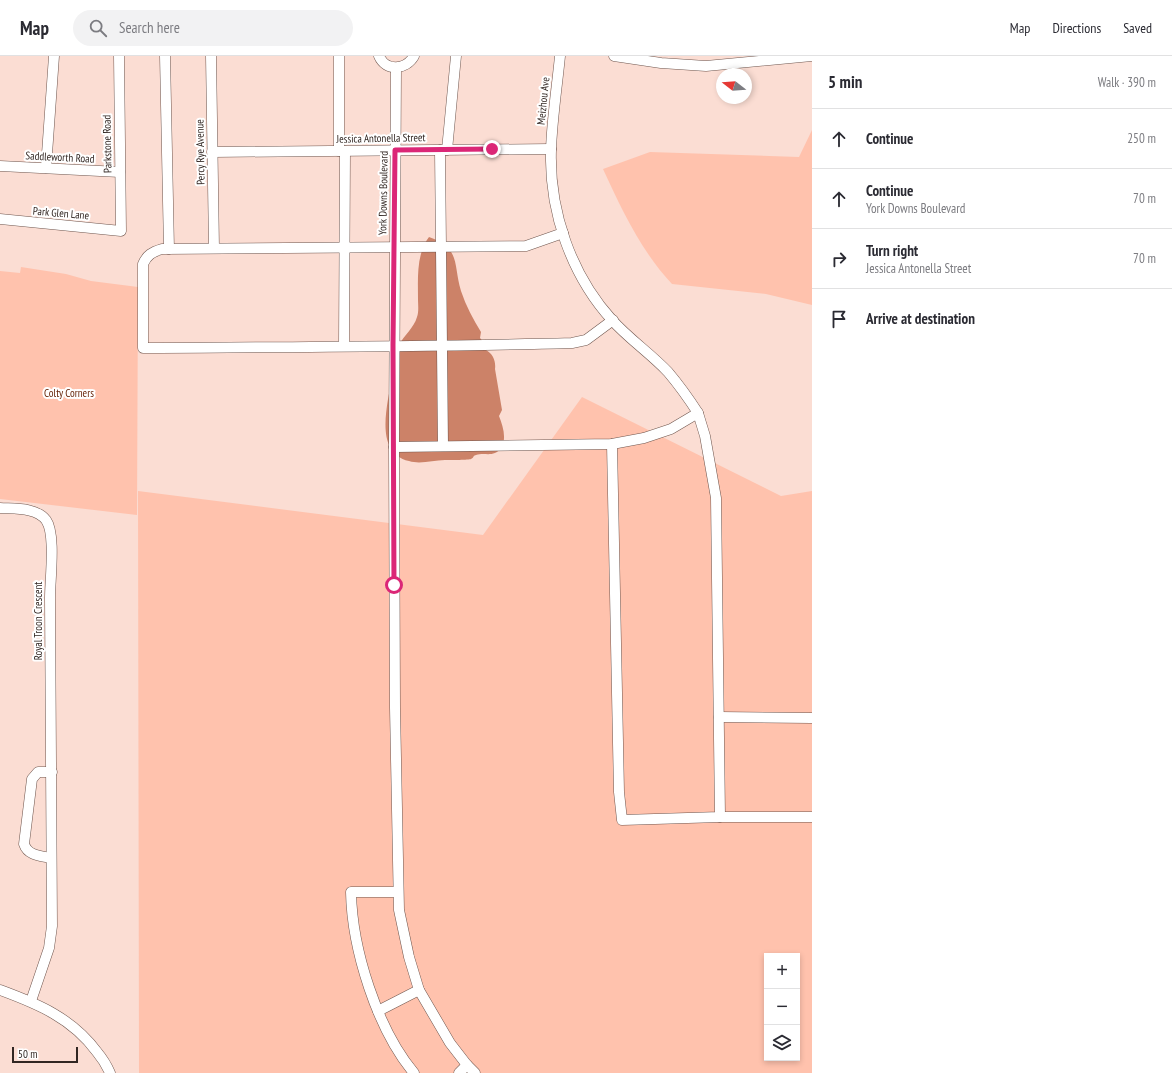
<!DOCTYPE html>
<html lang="en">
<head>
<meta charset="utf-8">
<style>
	body { margin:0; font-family:"PT Sans Narrow",sans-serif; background:#f2f2f3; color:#2b2b33 }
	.controls { position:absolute; right:12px; bottom:12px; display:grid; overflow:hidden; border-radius:0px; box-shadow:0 2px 6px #0003 }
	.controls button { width:36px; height:36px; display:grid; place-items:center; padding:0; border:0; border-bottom:1px solid #e1e1e2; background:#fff; color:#2b2b33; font:20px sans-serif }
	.compass { position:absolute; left:716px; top:12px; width:36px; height:36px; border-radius:50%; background:#fff; box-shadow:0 2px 6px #0003; rotate:287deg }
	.scale { position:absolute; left:12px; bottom:10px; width:66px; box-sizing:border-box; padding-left:4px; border:2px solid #312622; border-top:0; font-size:11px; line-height:14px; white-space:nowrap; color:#312622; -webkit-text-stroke:3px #fff; paint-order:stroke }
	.stop { position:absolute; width:12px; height:12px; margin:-9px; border:3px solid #db2777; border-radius:50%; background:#fff }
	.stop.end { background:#db2777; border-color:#fff; box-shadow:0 1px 4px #0008 }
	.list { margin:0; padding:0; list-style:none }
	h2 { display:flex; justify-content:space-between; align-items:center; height:52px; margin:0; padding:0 16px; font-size:17px }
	h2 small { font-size:13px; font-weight:400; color:#7c7c81 }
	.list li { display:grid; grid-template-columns:26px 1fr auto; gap:12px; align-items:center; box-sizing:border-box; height:60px; padding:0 16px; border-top:1px solid #e1e1e2 }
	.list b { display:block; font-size:15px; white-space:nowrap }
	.list p { margin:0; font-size:13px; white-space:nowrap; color:#7c7c81 }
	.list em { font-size:13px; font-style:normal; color:#7c7c81 }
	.icon { flex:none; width:22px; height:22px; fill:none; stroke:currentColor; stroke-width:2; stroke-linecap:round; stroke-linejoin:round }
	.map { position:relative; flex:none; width:812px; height:1017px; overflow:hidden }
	header { display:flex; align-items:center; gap:24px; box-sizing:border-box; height:56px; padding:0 20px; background:#fff; border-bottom:1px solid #e1e1e2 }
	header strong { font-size:19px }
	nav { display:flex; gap:22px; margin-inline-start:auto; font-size:14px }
	.search { width:280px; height:36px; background:#f2f2f3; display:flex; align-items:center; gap:10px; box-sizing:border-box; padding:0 14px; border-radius:22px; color:#7c7c81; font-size:15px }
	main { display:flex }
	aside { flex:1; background:#fff }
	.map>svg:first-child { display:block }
</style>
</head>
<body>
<header>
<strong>Map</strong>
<div class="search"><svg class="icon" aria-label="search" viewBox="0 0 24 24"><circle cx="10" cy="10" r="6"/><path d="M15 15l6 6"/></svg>Search here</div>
<nav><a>Map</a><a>Directions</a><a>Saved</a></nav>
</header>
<main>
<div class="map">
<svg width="812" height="1017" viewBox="0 0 812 1017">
	<rect width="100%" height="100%" fill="#fbddd3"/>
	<g fill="#ffc2ad" fill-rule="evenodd">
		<path d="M812,74V249L766,238L672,228C641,195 622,154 603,113L650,96L799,101Z"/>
		<path d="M21,211L66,218L91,225L138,231L137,459L0,443V215L20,217Z"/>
		<path d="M582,341L781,440L812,435V1017H139L138,435L483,479ZM767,900H797V1002H767Z"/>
	</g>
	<path fill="#cc8268" d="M429,181C461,192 453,208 461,235C466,250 473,263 481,276L480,282L486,289V294C493,298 496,305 495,313L502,354L499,360C503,370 507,383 501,392C494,402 485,396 476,399C472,400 475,401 471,403C469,404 450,404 448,404C435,403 422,409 409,405C373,397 388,347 392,321C394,311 395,297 399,289C404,279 414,272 417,261C419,256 418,248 418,243C418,223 416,198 429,181Z"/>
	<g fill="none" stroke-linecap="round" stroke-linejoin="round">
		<defs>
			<g id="minor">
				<path d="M165,0L169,193"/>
				<path d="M211,0L214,192"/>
				<path d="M379,0C386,16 406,14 414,0"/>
				<path d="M614,0L661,7L706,10L812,0"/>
				<path d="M396,12L394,391L612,388L644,382L671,373L698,357C689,343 679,329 668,316C650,297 629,283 612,264C571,219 549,155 551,94C552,63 557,31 560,0"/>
				<path d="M440,94L443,390"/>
				<path d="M447,94L456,0"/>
				<path d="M339,95V0"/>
				<path d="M212,96L551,93"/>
				<path d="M0,110L120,116"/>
				<path d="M46,112L54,0"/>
				<path d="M0,163L121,175L119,0"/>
				<path d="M563,177L526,190L162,193C152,196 147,199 143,208V292C286,291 429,291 572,287L586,284L613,264"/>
				<path d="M344,290L345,95"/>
				<path d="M612,388L619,736L622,764L720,761L716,442L705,380L698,357"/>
				<path d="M394,391L395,652L399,854L409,901L419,934L450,987L467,1009L475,1017"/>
				<path d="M0,452C14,453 36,451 46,464C56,478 50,523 50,542C50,651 52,761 52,870L49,892L31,945"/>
				<path d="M719,661L812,662"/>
				<path d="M720,761H812"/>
				<path d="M51,802C41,800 28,800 24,788L32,723L38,716H52"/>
				<path d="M398,836H351C352,893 377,973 414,1017"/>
				<path d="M0,934C38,948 72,962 97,996C102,1002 107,1010 110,1017"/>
				<path d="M378,955L419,934"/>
				<path d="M459,1017L467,1009"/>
			</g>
		</defs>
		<use href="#minor" stroke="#6f564e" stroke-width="11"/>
		<use href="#minor" stroke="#fff" stroke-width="10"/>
	</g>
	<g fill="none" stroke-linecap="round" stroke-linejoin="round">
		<path stroke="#db2777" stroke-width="5" d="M394,529L393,289L395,94L492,93"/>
	</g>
	<g text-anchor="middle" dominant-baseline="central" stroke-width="4" stroke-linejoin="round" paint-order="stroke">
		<g font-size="11" fill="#312622" stroke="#fff">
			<text transform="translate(543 45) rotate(-84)">Meizhou Ave</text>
			<text transform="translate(381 82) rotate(-1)">Jessica Antonella Street</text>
			<text transform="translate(107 88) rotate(-91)">Parkstone Road</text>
			<text transform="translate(200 96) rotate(-91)">Percy Rye Avenue</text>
			<text transform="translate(60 101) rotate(3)">Saddleworth Road</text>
			<text transform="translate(383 137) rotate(-89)">York Downs Boulevard</text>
			<text transform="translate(61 157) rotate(5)">Park Glen Lane</text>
			<text transform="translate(38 565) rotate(-90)">Royal Troon Crescent</text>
		</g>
		<g font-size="11" fill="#662307" stroke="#fff">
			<text x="69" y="337">Colty Corners</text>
		</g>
	</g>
</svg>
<div class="controls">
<button>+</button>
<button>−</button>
<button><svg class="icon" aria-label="layers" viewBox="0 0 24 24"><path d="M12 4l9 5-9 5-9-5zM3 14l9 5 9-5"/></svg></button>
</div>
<svg class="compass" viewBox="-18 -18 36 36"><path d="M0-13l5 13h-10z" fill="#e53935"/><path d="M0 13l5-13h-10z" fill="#7c7c81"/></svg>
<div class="scale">50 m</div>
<div class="stop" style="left:394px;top:529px"></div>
<div class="stop end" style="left:492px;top:93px"></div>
</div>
<aside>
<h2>5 min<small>Walk · 390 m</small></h2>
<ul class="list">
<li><svg class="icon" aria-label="ahead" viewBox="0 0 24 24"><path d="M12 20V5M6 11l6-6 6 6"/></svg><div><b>Continue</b></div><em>250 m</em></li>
<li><svg class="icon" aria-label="ahead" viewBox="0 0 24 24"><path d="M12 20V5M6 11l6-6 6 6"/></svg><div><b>Continue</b><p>York Downs Boulevard</p></div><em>70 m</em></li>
<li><svg class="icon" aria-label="right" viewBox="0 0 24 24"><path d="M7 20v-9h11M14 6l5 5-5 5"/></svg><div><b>Turn right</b><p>Jessica Antonella Street</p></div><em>70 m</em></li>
<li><svg class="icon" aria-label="arrive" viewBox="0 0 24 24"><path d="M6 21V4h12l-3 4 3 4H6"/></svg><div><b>Arrive at destination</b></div></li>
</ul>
</aside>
</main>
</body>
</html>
